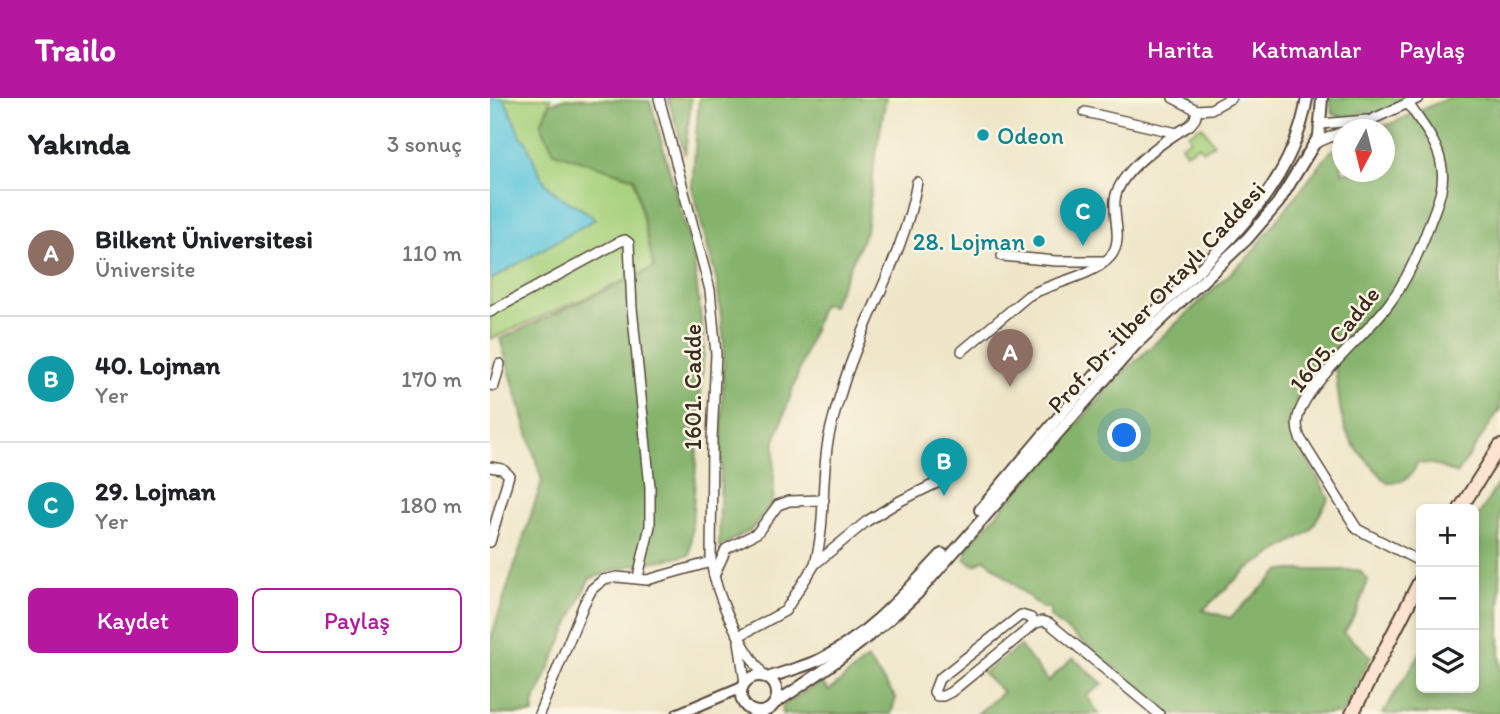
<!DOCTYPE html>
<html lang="tr">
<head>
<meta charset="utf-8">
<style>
	body { margin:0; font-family:Itim,sans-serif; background:#f6f6f6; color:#202124 }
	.controls { position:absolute; right:21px; bottom:21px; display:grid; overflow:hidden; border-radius:10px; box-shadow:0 4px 10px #0003 }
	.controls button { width:63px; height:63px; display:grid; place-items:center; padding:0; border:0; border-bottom:2px solid #e0e0e0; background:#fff; color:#202124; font:35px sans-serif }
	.compass { position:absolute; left:842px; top:21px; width:63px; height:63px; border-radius:50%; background:#fff; box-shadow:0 4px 10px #0003; rotate:187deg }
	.you { position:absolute; left:635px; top:338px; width:24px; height:24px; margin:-18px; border:5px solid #fff; border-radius:50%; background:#1a73e8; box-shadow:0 0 0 10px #1a73e833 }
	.badge { display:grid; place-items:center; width:46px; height:46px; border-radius:50%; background:#b5179e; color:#fff; font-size:23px; font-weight:700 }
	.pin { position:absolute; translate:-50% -58px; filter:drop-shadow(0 2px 4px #0008) }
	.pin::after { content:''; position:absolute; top:37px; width:24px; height:21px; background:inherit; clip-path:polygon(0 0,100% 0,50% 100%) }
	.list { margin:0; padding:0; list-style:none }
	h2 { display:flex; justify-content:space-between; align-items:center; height:91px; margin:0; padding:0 28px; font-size:30px }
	h2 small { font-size:23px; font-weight:400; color:#757577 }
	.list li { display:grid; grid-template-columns:46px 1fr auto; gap:21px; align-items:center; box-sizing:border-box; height:126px; padding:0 28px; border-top:2px solid #e0e0e0 }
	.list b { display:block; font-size:26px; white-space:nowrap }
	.list p { margin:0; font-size:23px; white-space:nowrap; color:#757577 }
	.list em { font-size:23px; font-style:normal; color:#757577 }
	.actions { display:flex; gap:14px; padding:21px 28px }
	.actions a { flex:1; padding:16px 0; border:2px solid #b5179e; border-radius:10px; text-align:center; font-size:24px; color:#b5179e }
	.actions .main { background:#b5179e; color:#fff }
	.icon { flex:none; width:38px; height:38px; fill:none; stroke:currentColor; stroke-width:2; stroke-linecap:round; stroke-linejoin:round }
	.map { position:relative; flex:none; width:1010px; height:616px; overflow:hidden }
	header { display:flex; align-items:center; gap:42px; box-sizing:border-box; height:98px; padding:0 35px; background:#b5179e; color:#fff }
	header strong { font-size:33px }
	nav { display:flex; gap:38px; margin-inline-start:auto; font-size:24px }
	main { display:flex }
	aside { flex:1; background:#fff }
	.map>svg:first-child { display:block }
</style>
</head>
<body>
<header>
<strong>Trailo</strong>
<nav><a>Harita</a><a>Katmanlar</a><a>Paylaş</a></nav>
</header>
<main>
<aside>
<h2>Yakında<small>3 sonuç</small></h2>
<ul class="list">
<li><span class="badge" style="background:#8d6e63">A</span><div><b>Bilkent Üniversitesi</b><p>Üniversite</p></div><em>110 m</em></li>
<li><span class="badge" style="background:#0f9aa8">B</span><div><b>40. Lojman</b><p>Yer</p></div><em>170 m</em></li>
<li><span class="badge" style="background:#0f9aa8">C</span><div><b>29. Lojman</b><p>Yer</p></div><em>180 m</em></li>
</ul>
<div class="actions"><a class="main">Kaydet</a><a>Paylaş</a></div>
</aside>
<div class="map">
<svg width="1010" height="616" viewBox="0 0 1010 616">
	<rect width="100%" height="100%" fill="#fcf5e5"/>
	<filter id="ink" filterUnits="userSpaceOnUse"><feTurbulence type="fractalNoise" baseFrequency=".0143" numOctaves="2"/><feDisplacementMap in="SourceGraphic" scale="14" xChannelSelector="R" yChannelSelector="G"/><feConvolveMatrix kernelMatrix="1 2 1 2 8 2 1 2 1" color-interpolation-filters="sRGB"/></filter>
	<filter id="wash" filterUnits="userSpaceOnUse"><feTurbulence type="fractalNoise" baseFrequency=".00686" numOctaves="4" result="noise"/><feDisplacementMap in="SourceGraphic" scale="28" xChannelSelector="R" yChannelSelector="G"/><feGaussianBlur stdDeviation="1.57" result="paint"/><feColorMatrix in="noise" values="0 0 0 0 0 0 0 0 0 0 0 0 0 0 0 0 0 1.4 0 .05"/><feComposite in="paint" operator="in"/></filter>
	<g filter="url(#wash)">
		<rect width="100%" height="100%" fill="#efe6c9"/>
		<g fill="#a7d17d" stroke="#717e4e" stroke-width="2">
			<path d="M0,0H61L51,26L65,54L144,79L164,170L0,241Z"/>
			<path d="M712,28L724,46L713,53L709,47L696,55L691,47L701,41L698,36Z"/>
		</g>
		<g fill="#85b36c" stroke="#606e45" stroke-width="2">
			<path d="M75,0L160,3L203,156L214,247L200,457L135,469L99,481L43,607L44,616H0V543L52,383L10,241L164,170L144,80L64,54L51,26L60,6Z"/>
			<path d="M178,0H201L195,57Z"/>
			<path d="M209,0H396L385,60L376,133L342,208L332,206L285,343L283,405L261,432L229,449L234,245L227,184L202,90Z"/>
			<path d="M839,0H920C895,13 871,28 843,16Z"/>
			<path d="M958,0H1010V311L967,376L943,366L927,365C921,381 913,385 897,385C884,368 867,356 858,337C847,314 849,284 843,260L807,299L802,333L839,400L820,433L756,472L713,512L740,520L791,472H869L878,482L867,513L854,535L881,558L852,616H681L641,582L560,519V510H552L495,461L485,467L475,461L478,448L634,274L759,158L841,53L852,48V74H894V32L889,31Z"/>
			<path d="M1010,382V616H892L931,554V590H984V425Z"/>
			<path d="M530,548L558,583L583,560L613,586L597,598L609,616H487L513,594L493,575Z"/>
			<path d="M377,561L406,600L401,616H292L293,607L331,584L339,593Z"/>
		</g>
		<path fill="#61c8dd" stroke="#4e797e" stroke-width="2" d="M0,0H13C21,11 24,27 32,39C36,45 36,41 38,48C44,62 47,74 57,87C73,105 88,105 105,121L0,182Z"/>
	</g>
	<g filter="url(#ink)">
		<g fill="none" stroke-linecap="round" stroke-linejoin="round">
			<defs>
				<g id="minor">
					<path d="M169,0L220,192L226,256L222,341L221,464C228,504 250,545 274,578"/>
					<path d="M683,0L707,12"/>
					<path d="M918,5C930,24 947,43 951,65C956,86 948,104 941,122C931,150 919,179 901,203C879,235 816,285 808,319C806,327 807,333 810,340L867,431L931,464"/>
					<path d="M707,12L721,11L741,0"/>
					<path d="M595,14L687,35"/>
					<path d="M831,26L876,22"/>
					<path d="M859,32L929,0"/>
					<path d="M826,45L852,34"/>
					<path d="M512,158L566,163H615"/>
					<path d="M0,214L129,144L135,142L139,145L142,210L160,389V428L148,479"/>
					<path d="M472,253L538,198C562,184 602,179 620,159C634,143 623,121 625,102C628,73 677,41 700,27L705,21L707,12"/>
					<path d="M0,287L4,288L10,266"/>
					<path d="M0,369L12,371L19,377L0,444"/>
					<path d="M325,466C336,425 331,384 338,343C341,326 347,308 352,291C373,220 414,159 427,84"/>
					<path d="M224,478L236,451L267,435L288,407L299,403L334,402"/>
					<path d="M531,517L541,520L544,526L542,528L461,594L453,598H447L444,594L449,581Z"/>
					<path d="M544,526L552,523L559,525L669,616"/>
					<path d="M249,538L295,513L325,466L377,423L410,403L457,380"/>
					<path d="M249,543L255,585"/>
					<path d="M49,616L94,506L102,491L113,482L127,479L157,482L221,464"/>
				</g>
				<g id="tertiary">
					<path d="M490,412C541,352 590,291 644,235C711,165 801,103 817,0"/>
					<circle cx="269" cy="596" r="18"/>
					<path d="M278,580C294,574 313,569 329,562C377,539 416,494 452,456"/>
					<path d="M285,605C335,573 384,537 427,496L646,246L757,141L788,105L829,38L832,0"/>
					<path d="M188,616L252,589"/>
				</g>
				<g id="secondary">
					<path d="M970,411L1010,348"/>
					<path d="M862,616L931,481"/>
				</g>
			</defs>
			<use href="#minor" stroke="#564638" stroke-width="12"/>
			<use href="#tertiary" stroke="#564638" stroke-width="14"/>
			<use href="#secondary" stroke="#564638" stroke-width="16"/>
			<use href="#minor" stroke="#fff" stroke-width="9"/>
			<use href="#tertiary" stroke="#fff" stroke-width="10"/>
			<use href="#secondary" stroke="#fde4d0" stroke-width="12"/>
		</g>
	</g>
	<g fill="#0f9aa8" stroke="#fcf5e5" stroke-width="2.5">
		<circle cx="493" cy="37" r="7"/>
		<circle cx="549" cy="143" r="7"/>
	</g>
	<g text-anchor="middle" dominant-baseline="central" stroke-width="5" stroke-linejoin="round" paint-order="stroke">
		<g font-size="24" fill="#0d838f" stroke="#fcf5e5" text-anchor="start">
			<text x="507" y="37">Odeon</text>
			<text x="535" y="143" text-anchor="end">28. Lojman</text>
		</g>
		<g font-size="24" fill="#3b2a1e" stroke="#fcf5e5">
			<text transform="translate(666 199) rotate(-47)">Prof. Dr. İlber Ortaylı Caddesi</text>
			<text transform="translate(844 241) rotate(-51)">1605. Cadde</text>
			<text transform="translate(202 289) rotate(-90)">1601. Cadde</text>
		</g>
	</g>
</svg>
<div class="controls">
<button>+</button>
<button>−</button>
<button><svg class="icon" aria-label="layers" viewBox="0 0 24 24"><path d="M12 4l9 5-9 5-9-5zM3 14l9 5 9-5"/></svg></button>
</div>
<svg class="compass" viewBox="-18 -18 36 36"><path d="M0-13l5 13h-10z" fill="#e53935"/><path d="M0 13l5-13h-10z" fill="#757577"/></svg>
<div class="you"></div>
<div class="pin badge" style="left:520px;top:289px;background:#8d6e63">A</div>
<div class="pin badge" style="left:454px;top:398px;background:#0f9aa8">B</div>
<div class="pin badge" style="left:593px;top:148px;background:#0f9aa8">C</div>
</div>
</main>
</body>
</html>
